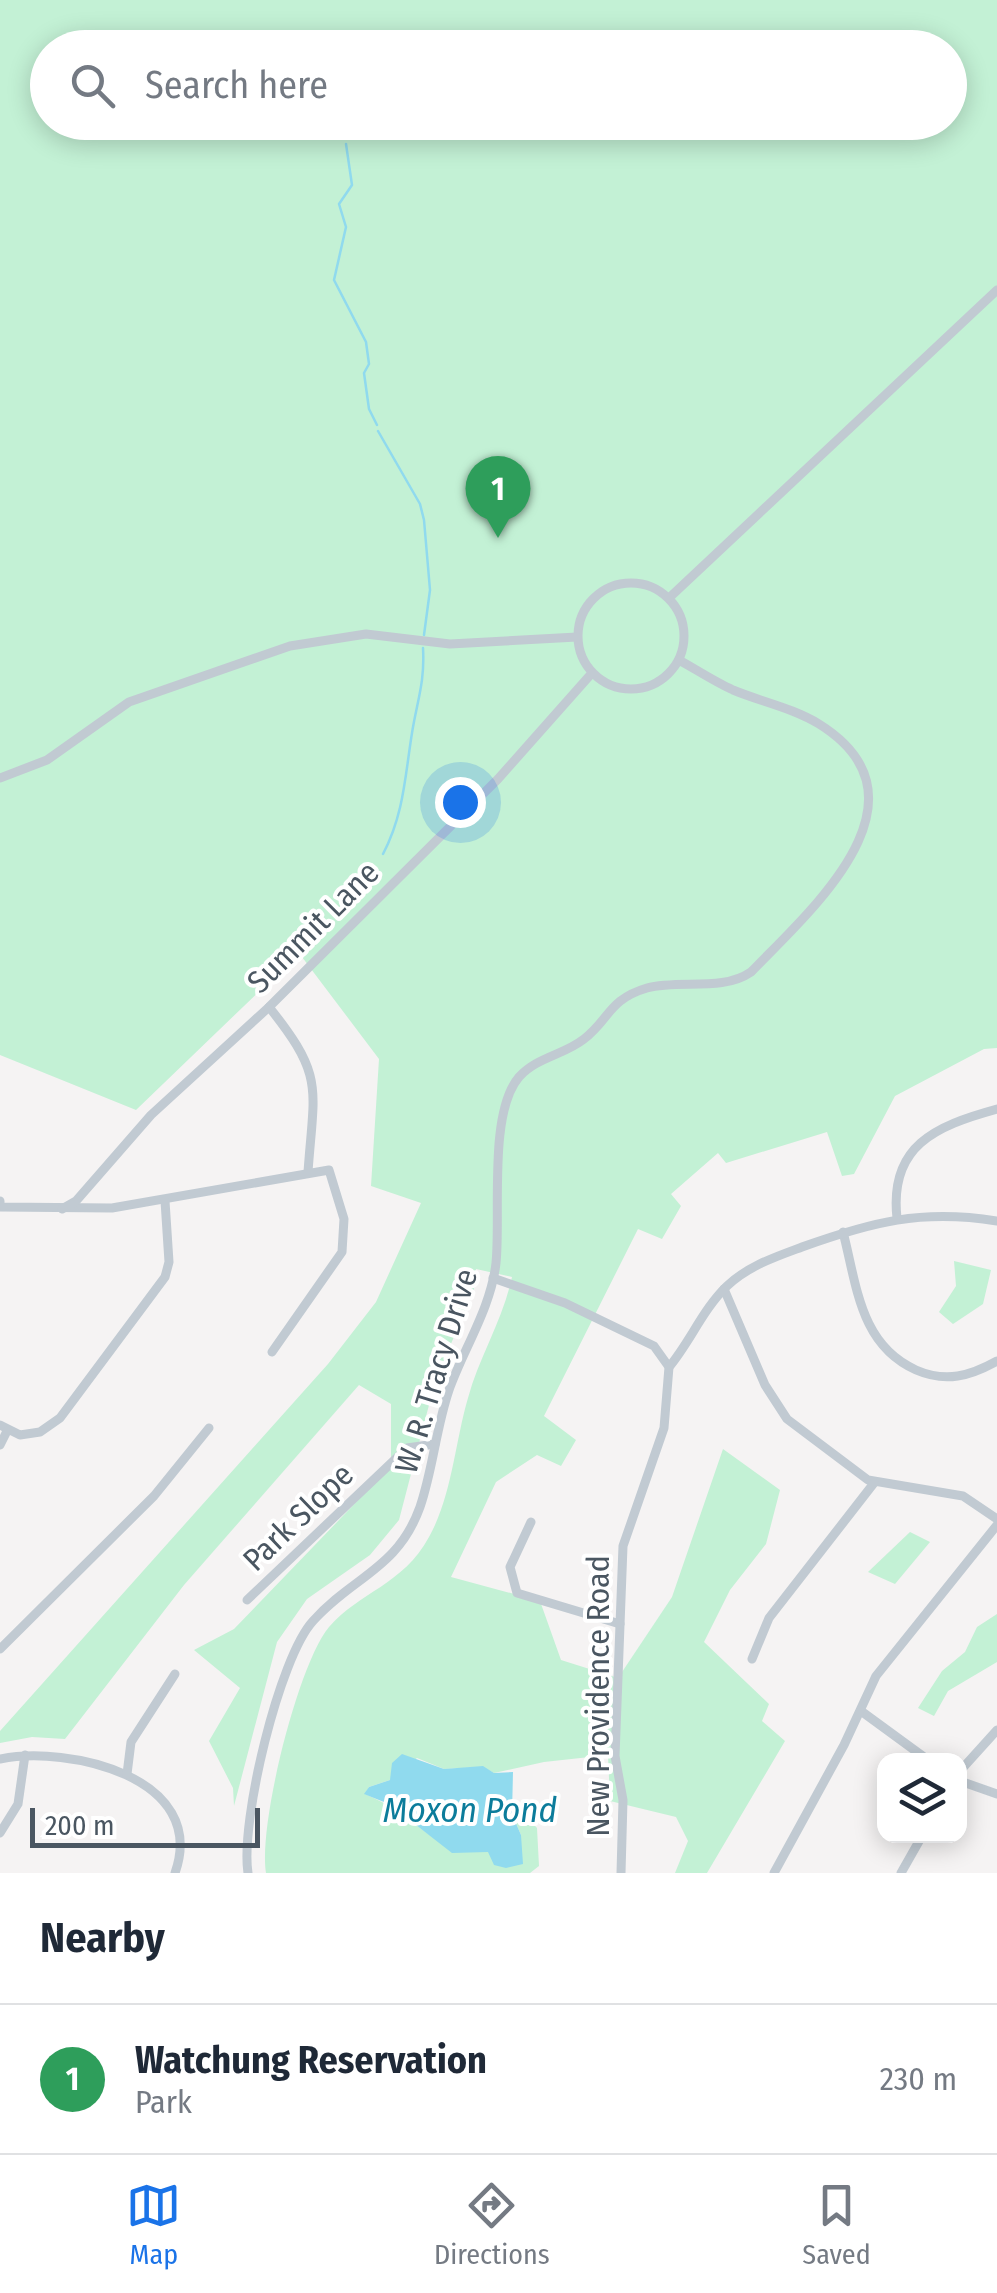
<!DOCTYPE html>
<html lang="en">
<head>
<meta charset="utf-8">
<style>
	body { margin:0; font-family:"Fira Sans Condensed",sans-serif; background:#f6f6f7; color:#1f2937 }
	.controls { position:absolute; right:30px; bottom:30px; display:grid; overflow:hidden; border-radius:20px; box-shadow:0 5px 25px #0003 }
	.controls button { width:90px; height:90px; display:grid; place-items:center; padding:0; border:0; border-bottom:2px solid #e0e1e3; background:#fff; color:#1f2937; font:50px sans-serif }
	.scale { position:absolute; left:30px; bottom:25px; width:230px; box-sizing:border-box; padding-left:10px; border:5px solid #4a5661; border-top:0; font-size:28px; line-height:35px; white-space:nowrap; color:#4a5661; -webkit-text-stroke:8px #fff; paint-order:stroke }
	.you { position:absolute; left:460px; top:802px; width:35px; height:35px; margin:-25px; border:8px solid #fff; border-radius:50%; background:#1a73e8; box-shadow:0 0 0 15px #1a73e833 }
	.badge { display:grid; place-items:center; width:65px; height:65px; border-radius:50%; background:#1a73e8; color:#fff; font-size:32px; font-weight:700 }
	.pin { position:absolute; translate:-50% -82px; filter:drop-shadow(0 2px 5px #0008) }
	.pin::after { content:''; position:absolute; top:52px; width:35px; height:30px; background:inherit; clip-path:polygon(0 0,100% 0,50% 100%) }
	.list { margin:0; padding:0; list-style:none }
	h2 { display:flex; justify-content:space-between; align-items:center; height:130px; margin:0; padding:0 40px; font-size:42px }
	h2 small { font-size:32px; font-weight:400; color:#747a83 }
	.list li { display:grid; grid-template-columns:65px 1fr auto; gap:30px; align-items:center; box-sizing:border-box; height:150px; padding:0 40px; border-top:2px solid #e0e1e3 }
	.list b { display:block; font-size:38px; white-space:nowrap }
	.list p { margin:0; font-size:32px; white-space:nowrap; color:#747a83 }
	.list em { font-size:32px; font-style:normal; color:#747a83 }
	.icon { flex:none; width:55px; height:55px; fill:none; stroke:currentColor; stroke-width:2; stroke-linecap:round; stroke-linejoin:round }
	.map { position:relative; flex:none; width:997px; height:1873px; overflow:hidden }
	.search { position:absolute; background:#fff; box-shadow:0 5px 25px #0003; left:30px; right:30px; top:30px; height:110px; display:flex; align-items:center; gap:25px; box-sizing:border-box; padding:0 35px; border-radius:55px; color:#747a83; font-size:38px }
	.sheet { height:280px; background:#fff }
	nav { display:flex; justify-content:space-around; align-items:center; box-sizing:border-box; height:140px; border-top:2px solid #e0e1e3; background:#fff; font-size:28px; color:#747a83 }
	nav a { display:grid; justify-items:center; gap:5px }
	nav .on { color:#1a73e8 }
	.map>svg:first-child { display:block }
</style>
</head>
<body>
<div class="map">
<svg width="997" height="1873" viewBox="0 0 997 1873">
	<rect width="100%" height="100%" fill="#f5f3f3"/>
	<g fill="#c3f1d5" fill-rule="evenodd">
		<path d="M0,0H997V1048L984,1049L895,1096L854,1174L842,1176L827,1132L726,1163L718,1153L671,1194L681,1206L662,1239L638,1229L544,1416L576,1440L561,1466L537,1455L496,1482L451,1577L540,1601L561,1660L618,1678L672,1597L723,1449L780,1490L766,1544L730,1590L704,1642L769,1704L762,1721L785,1741L707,1873H675L688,1841L676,1817L610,1801L608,1755L544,1762L494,1773L483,1767L444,1769L417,1758L390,1780L369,1787L365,1794C435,1823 435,1873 521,1835L512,1814L514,1803L537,1828L539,1866L530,1873H266C258,1825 298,1664 329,1627C359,1592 403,1585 429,1537C452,1496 455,1442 468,1398C479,1357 503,1320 512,1277L476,1269L474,1289L435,1382L399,1520L370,1555L307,1599L277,1642L234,1806L233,1788L209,1741L240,1688L194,1650L234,1629L391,1466V1404L359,1385L184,1585L65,1739L32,1737L0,1743V1731L328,1364L376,1302L421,1203L371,1186L379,1059L299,953L136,1110L0,1055ZM48,48H950V122H48Z"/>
		<path d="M954,1261L991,1270L983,1304L953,1324L939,1312L956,1286Z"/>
		<path d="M910,1532L930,1542L895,1584L868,1572Z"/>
		<path d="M997,1614V1662L948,1691L934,1716L918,1708L942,1671L965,1652L977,1627Z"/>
	</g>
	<path fill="#90daee" d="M402,1754L444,1769L483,1766L494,1773L513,1772L512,1814L521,1835L523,1864L506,1868L494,1865L488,1852L452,1853L389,1804L364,1794L369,1787L390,1780L392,1763Z"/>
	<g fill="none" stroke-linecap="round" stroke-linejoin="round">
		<g stroke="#90daee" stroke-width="2.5">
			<path d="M346,144L352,185L339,204L346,227L334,280L366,342L369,364L364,373L369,409L377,425"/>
			<path d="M378,431L420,504L424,520L430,590L424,635"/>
			<path d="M383,854C404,814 405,776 412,733C417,701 425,683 423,648"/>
		</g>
		<g stroke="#c1cad2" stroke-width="9">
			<circle cx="631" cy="636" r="53"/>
			<path d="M669,598L997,290"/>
			<path d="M0,778L47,760L129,702L290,646L366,634L450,644L577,637"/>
			<path d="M269,1007C325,1077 314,1087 308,1172"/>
			<path d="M0,1201V1207L112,1208L329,1170L344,1219L342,1252L272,1352"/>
			<path d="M62,1209L76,1201L151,1115L269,1007L498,779L592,673"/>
			<path d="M897,1218C889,1146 935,1126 997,1109"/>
			<path d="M843,1232C857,1286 860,1345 916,1370C946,1383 970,1376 997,1361"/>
			<path d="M493,1278L565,1303L654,1346L669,1367L664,1428L623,1546L615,1756L623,1800L621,1873"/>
			<path d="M724,1289L765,1385L787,1419L868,1480L963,1496L997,1519"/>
			<path d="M669,1367C690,1342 703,1309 727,1286C748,1266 775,1257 802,1247C872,1222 921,1209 997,1221"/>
			<path d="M0,1425L20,1435L40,1432L60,1418L165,1277L169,1262L165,1201"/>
			<path d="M0,1445L7,1431"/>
			<path d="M531,1522L510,1567L517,1593L620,1624"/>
			<path d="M247,1600L407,1448L435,1444"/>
			<path d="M0,1649L154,1496L209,1428"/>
			<path d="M752,1659L769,1618L874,1483"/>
			<path d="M861,1711L928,1760"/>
			<path d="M0,1759C68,1745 209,1777 175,1873"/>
			<path d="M960,1771L997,1730"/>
			<path d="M127,1774L131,1742L175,1674"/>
			<path d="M960,1781L997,1794"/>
			<path d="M0,1833L18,1804L25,1755"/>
			<path d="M248,1873C240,1822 279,1658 313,1621C352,1577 398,1569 420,1507C433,1469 436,1428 449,1390C464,1348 491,1308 496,1263C501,1216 488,1113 519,1077C537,1057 564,1055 584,1039C609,1020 609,999 647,988C680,979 722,992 751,972C811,910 939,799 819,724C793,708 762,702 733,690C715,682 697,670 679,660"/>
			<path d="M774,1873L844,1745L876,1676L997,1525"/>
			<path d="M901,1873L922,1836"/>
		</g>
	</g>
	<g text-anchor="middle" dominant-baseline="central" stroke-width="8" stroke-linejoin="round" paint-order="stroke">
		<g font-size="32" fill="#4a5661" stroke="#fff">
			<text transform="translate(313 927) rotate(-45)">Summit Lane</text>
			<text transform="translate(436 1371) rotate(-73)">W. R. Tracy Drive</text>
			<text transform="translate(298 1517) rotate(-44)">Park Slope</text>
			<text transform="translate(598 1696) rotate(-90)">New Providence Road</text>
		</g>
		<g font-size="35" font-style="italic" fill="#0c7c9b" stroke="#fff">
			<text x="470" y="1810">Moxon Pond</text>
		</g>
	</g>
</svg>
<div class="controls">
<button><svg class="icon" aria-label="layers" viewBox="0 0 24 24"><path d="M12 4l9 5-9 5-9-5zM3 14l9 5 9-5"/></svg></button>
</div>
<div class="scale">200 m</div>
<div class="you"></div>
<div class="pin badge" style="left:498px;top:538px;background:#2e9e5b">1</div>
<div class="search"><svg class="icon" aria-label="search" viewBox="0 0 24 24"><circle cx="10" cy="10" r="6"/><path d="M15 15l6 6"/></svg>Search here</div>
</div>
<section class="sheet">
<h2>Nearby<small></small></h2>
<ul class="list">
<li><span class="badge" style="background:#2e9e5b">1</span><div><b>Watchung Reservation</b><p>Park</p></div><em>230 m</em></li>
</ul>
</section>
<nav>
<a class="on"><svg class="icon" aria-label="map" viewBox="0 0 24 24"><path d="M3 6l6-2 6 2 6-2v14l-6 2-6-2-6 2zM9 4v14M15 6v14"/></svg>Map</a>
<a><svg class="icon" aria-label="directions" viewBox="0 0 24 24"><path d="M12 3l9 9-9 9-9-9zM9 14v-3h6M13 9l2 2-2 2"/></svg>Directions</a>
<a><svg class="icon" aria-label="saved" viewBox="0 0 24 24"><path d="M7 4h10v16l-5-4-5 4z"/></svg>Saved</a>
</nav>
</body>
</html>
